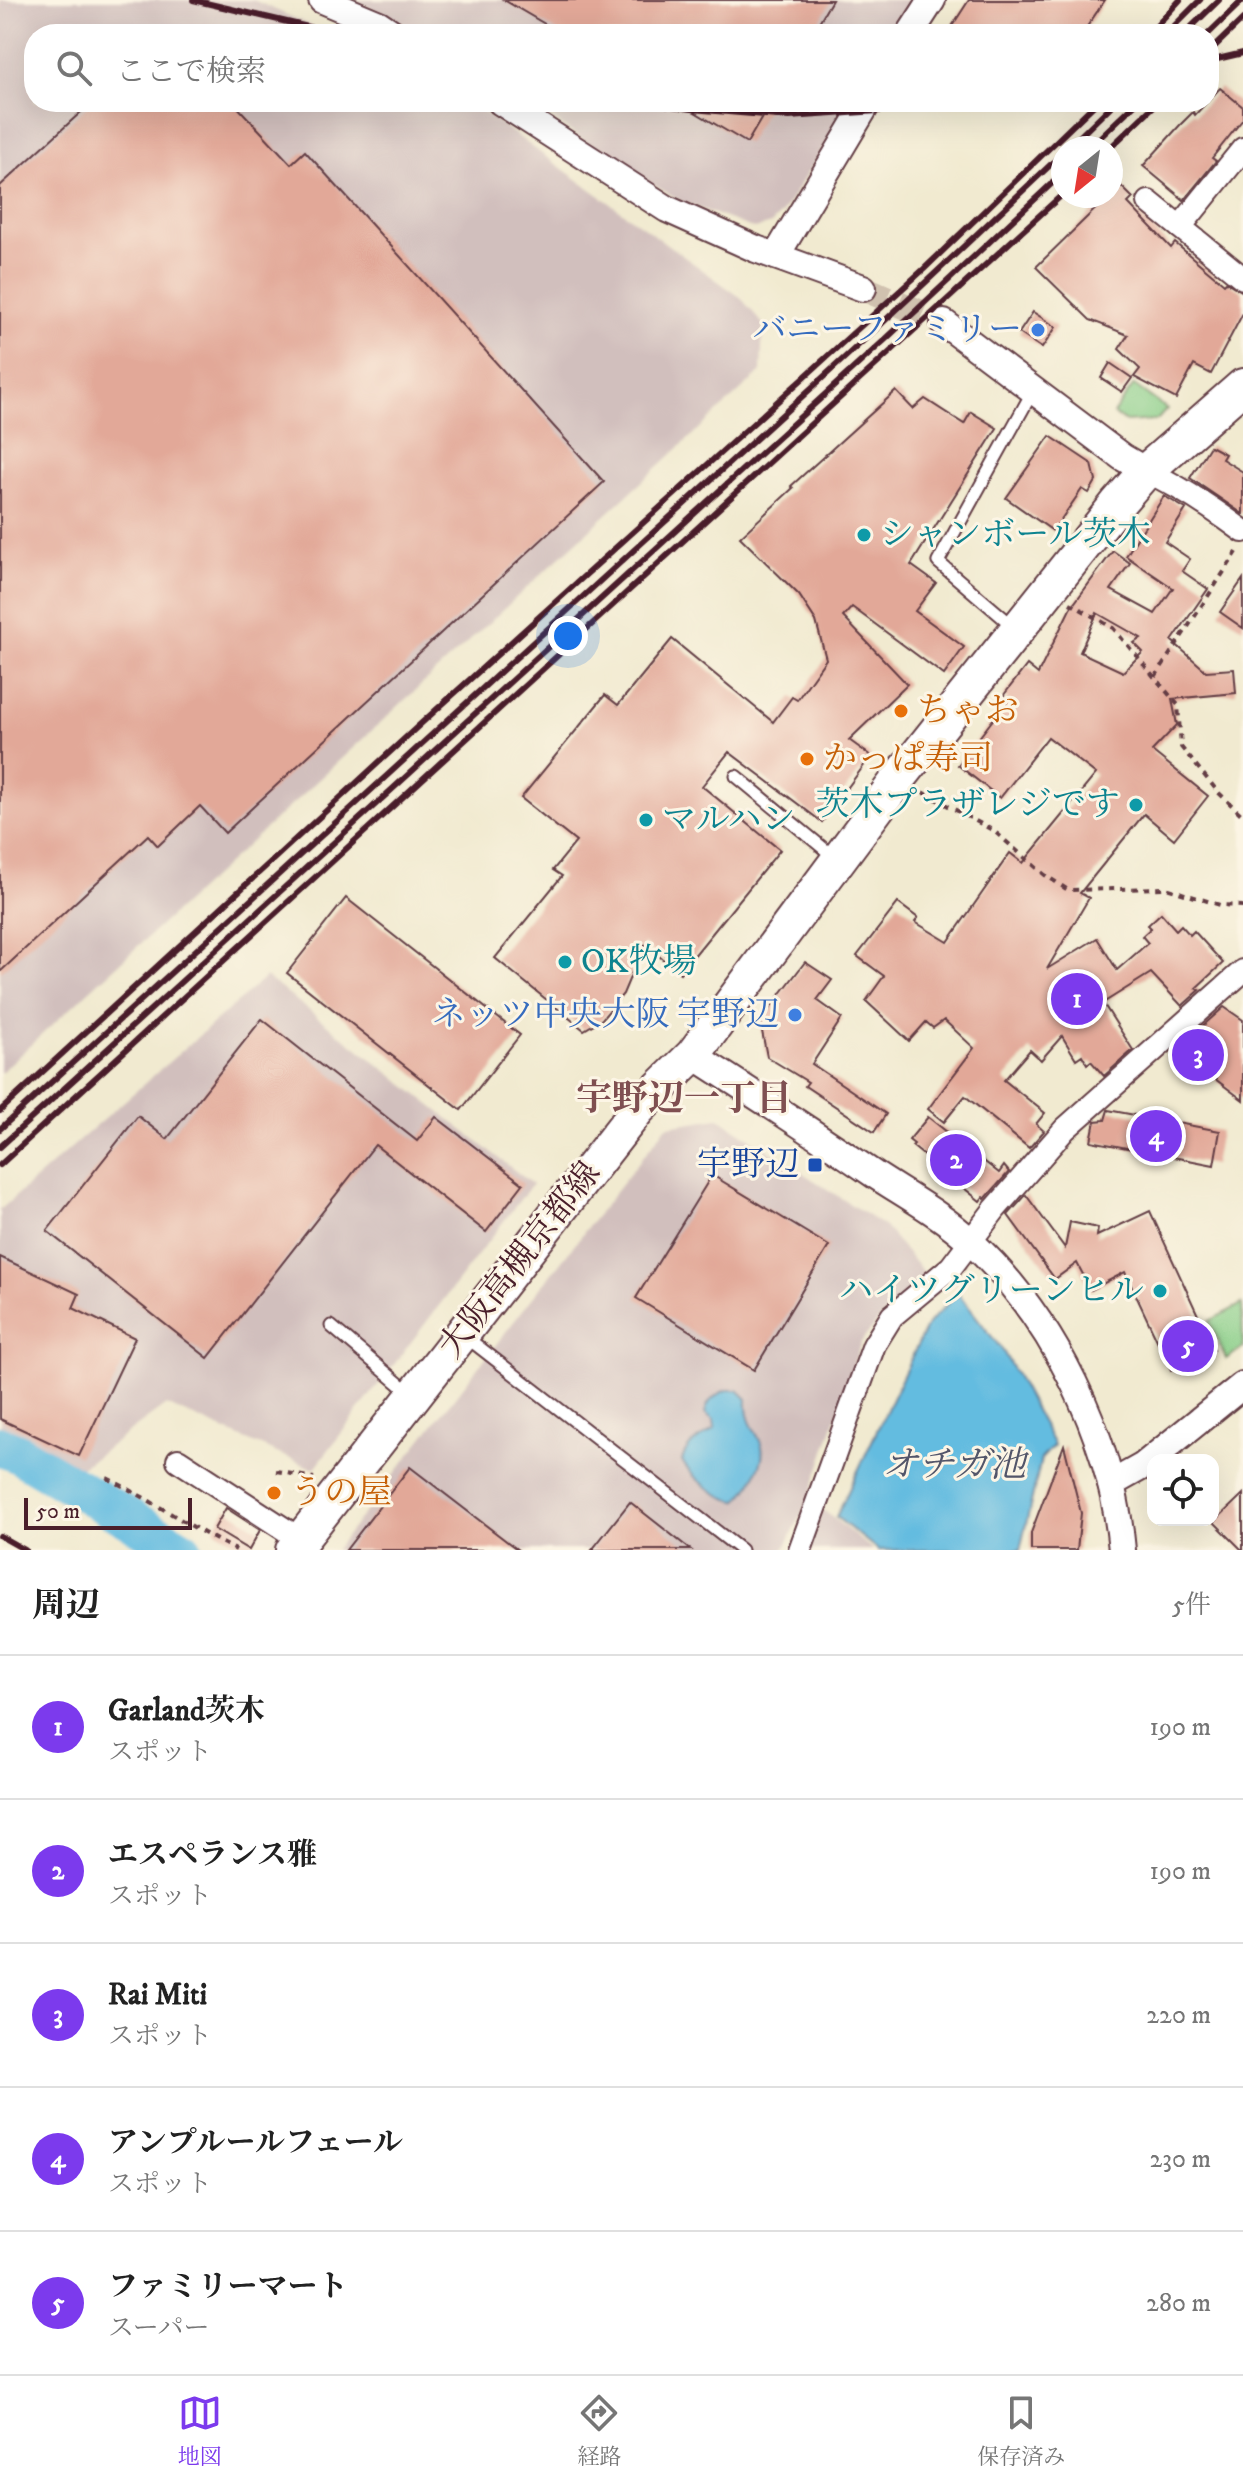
<!DOCTYPE html>
<html lang="ja">
<head>
<meta charset="utf-8">
<style>
	body { margin:0; font-family:"IM FELL DW Pica","Noto Serif JP",serif; background:#f2f2f2; color:#222 }
	.controls { position:absolute; right:24px; bottom:24px; display:grid; overflow:hidden; border-radius:16px; box-shadow:0 8px 32px #0002 }
	.controls button { width:72px; height:72px; display:grid; place-items:center; padding:0; border:0; border-bottom:2px solid #e0e0e0; background:#fff; color:#222; font:40px sans-serif }
	.compass { position:absolute; left:1051px; top:136px; width:72px; height:72px; border-radius:50%; background:#fff; box-shadow:0 8px 32px #0002; rotate:210deg }
	.scale { position:absolute; left:24px; bottom:20px; width:168px; box-sizing:border-box; padding-left:8px; border:4px solid #4a1f2b; border-top:0; font-size:22px; line-height:28px; white-space:nowrap; color:#4a1f2b; -webkit-text-stroke:6px #fcf5e5; paint-order:stroke }
	.you { position:absolute; left:568px; top:636px; width:28px; height:28px; margin:-20px; border:6px solid #fff; border-radius:50%; background:#1a73e8; box-shadow:0 0 0 12px #1a73e833 }
	.badge { display:grid; place-items:center; width:52px; height:52px; border-radius:50%; background:#7c3aed; color:#fff; font-size:26px; font-weight:700 }
	.pin { position:absolute; translate:-50% -50%; border:4px solid #fff; box-shadow:0 2px 8px #0006 }
	.list { margin:0; padding:0; list-style:none }
	h2 { display:flex; justify-content:space-between; align-items:center; height:104px; margin:0; padding:0 32px; font-size:34px }
	h2 small { font-size:26px; font-weight:400; color:#767676 }
	.list li { display:grid; grid-template-columns:52px 1fr auto; gap:24px; align-items:center; box-sizing:border-box; height:144px; padding:0 32px; border-top:2px solid #e0e0e0 }
	.list b { display:block; font-size:30px; white-space:nowrap }
	.list p { margin:0; font-size:26px; white-space:nowrap; color:#767676 }
	.list em { font-size:26px; font-style:normal; color:#767676 }
	.icon { flex:none; width:44px; height:44px; fill:none; stroke:currentColor; stroke-width:2; stroke-linecap:round; stroke-linejoin:round }
	.map { position:relative; flex:none; width:1243px; height:1550px; overflow:hidden }
	.search { position:absolute; background:#fff; box-shadow:0 8px 32px #0002; left:24px; right:24px; top:24px; height:88px; display:flex; align-items:center; gap:20px; box-sizing:border-box; padding:0 28px; border-radius:32px; color:#767676; font-size:30px }
	.sheet { height:824px; background:#fff }
	nav { display:flex; justify-content:space-around; align-items:center; box-sizing:border-box; height:112px; border-top:2px solid #e0e0e0; background:#fff; font-size:22px; color:#767676 }
	nav a { display:grid; justify-items:center; gap:4px }
	nav .on { color:#7c3aed }
	.map>svg:first-child { display:block }
</style>
</head>
<body>
<div class="map">
<svg width="1243" height="1550" viewBox="0 0 1243 1550">
	<rect width="100%" height="100%" fill="#fcf5e5"/>
	<filter id="ink" filterUnits="userSpaceOnUse"><feTurbulence type="fractalNoise" baseFrequency=".0125" numOctaves="2"/><feDisplacementMap in="SourceGraphic" scale="16" xChannelSelector="R" yChannelSelector="G"/><feConvolveMatrix kernelMatrix="1 2 1 2 8 2 1 2 1" color-interpolation-filters="sRGB"/></filter>
	<filter id="wash" filterUnits="userSpaceOnUse"><feTurbulence type="fractalNoise" baseFrequency=".006" numOctaves="4" result="noise"/><feDisplacementMap in="SourceGraphic" scale="32" xChannelSelector="R" yChannelSelector="G"/><feGaussianBlur stdDeviation="1.8" result="paint"/><feColorMatrix in="noise" values="0 0 0 0 0 0 0 0 0 0 0 0 0 0 0 0 0 1.4 0 .05"/><feComposite in="paint" operator="in"/></filter>
	<g filter="url(#wash)">
		<rect width="100%" height="100%" fill="#f1ead0"/>
		<g fill="#d1bfbd">
			<path d="M0,0H253L330,34H34V102H470L740,297L763,324L761,372L0,1073Z"/>
			<path d="M353,0H916L895,34H427Z"/>
			<path d="M529,102H852L782,213L771,224L755,229L683,202L619,165Z"/>
			<path d="M266,977L532,1184L314,1469L166,1405L80,1468L0,1429V1210Z"/>
			<path d="M719,1118L885,1227L928,1278L887,1310L861,1342L809,1499L784,1550H335L667,1126Z"/>
			<path d="M823,1510L873,1550H805Z"/>
		</g>
		<g fill="#88ce88" stroke="#69765a" stroke-width="2">
			<path d="M1134,385L1167,409L1157,420L1126,422L1113,414Z"/>
			<path d="M1242,1304L1243,1348L1226,1359L1209,1321Z"/>
		</g>
		<g fill="#63bce0" stroke="#566e86" stroke-width="2">
			<path d="M958,1293L1003,1351L1054,1445L1041,1459L1020,1550H878L836,1517L927,1325Z"/>
			<path d="M726,1390H738L747,1399C744,1437 777,1436 755,1476C750,1486 746,1495 737,1501C719,1499 691,1477 682,1461C686,1444 700,1438 715,1429L714,1420L705,1413C707,1401 716,1395 726,1390Z"/>
		</g>
		<g fill="none" stroke-linecap="round" stroke-linejoin="round">
			<path stroke="#63bce0" stroke-width="40" d="M0,1446L17,1453L183,1550"/>
		</g>
		<g id="blocks">
			<g fill="#e2a898" fill-rule="evenodd">
				<path d="M504,0H832L812,34H562Z"/>
				<path d="M969,0H1105L1082,34H947Z"/>
				<path d="M1220,88L1243,107V119L1212,158L1216,161L1184,200L1143,166L1180,125L1193,112L1195,115Z"/>
				<path d="M92,102H233L291,164L305,151L604,482L225,833L200,806L158,846L148,835L0,972V186Z"/>
				<path d="M678,102H771L747,143Z"/>
				<path d="M1120,185L1133,198L1128,203L1171,248L1175,243L1224,284L1226,282L1243,292V313L1211,374L1194,365L1176,399L1134,377L1140,369L1119,349L1128,335L1090,320L1036,267Z"/>
				<path d="M1033,312L1056,327L1042,348L1019,333Z"/>
				<path d="M1110,363L1132,378L1122,392L1101,378Z"/>
				<path d="M896,391L913,409L925,399L964,424L971,412L997,428L911,565L936,583L915,611L964,647L944,675L852,607L843,617L907,684L849,740L871,756L822,822L729,752L702,786L780,850L680,973L644,944L623,994L602,1019L584,1030L495,958L562,876L553,870L576,842L521,798L605,695L618,705L672,639L773,722L792,697L797,700L826,659L816,621L799,595L740,537L793,488L791,486Z"/>
				<path d="M1050,436L1092,464L1096,481L1089,493L1082,489L1053,531L1006,498Z"/>
				<path d="M1210,446L1225,454L1222,459L1243,472V514L1190,478Z"/>
				<path d="M1164,496L1186,509L1165,542L1190,559L1182,571L1208,589L1172,641L1206,671L1234,669L1236,693L1172,699L1177,725L1152,751L1208,796L1174,839L1144,814L1080,893L1089,898L1047,969L1097,938L1117,970L1148,943L1142,936L1151,928L1148,925L1161,913L1176,930L1181,925L1190,935L1194,931L1223,963L1196,988L1200,990L1182,1006L1151,973L1103,1003L1133,1050L1104,1076L1091,1061L1087,1064L1082,1055L1076,1059L1062,1036L1041,1060L1030,1050L1004,1080L1045,1113L1036,1124L1044,1131L1029,1148L965,1096L944,1122L928,1109L974,1048L944,1020L933,1028L926,1022L909,1041L866,1001L884,976L857,956L898,903L918,918L915,922L948,942L1010,853L1023,863L1096,774L1048,737L1000,798L958,765L1008,700L1003,696L1027,665L1038,674L1070,609L1113,551L1130,563L1111,590L1155,614L1173,588L1126,556ZM1097,613L1141,638L1134,643L1143,652L1123,672L1080,652Z"/>
				<path d="M1243,579V628L1220,612Z"/>
				<path d="M346,898L520,1035L461,1110L287,973Z"/>
				<path d="M805,962L832,980L817,1000L842,1018L812,1064L886,1114L874,1132L805,1086L808,1082L767,1057L760,1021Z"/>
				<path d="M1224,1007L1243,1020V1100L1207,1073L1204,1077L1175,1056L1188,1039Z"/>
				<path d="M262,1019L417,1141L436,1117L523,1184L486,1232L375,1145L208,1358L47,1231L138,1116L167,1139Z"/>
				<path d="M1108,1110L1220,1131L1214,1165L1091,1141L1095,1121L1105,1120Z"/>
				<path d="M928,1117L999,1173L1004,1166L1009,1172L985,1199L983,1197L980,1201L912,1146L914,1144L909,1140Z"/>
				<path d="M712,1175L829,1246L754,1370L636,1298Z"/>
				<path d="M1026,1195L1065,1248L1070,1222L1098,1228L1097,1236L1150,1211L1214,1350L1171,1370L1125,1272L1091,1290L1077,1263L1055,1279L1008,1215Z"/>
				<path d="M0,1257L79,1294L73,1308L135,1338L79,1456L0,1419Z"/>
				<path d="M1064,1445L1081,1513L1077,1550H1031V1533Z"/>
				<path d="M410,1467L518,1550H346Z"/>
				<path d="M1243,1494V1550H1242L1214,1522Z"/>
				<path d="M630,1502L691,1550H592Z"/>
				<path d="M226,1508L260,1530L249,1550L214,1529Z"/>
			</g>
		</g>
	</g>
	<g filter="url(#ink)">
		<use href="#blocks" fill-opacity="0" stroke="#633d44" stroke-width="2"/>
		<g fill="none" stroke-linecap="round" stroke-linejoin="round">
			<path stroke="#d0c1af" stroke-width="26" stroke-dasharray="26 13" stroke-linecap="butt" d="M863,288L944,323"/>
			<defs>
				<g id="service">
					<path d="M1014,627L938,562L1034,389"/>
					<path d="M736,776L834,857"/>
					<path d="M331,1326L410,1393"/>
					<path d="M466,1337L741,1550"/>
				</g>
				<g id="minor">
					<path d="M1149,202L1243,278"/>
					<path d="M1180,227L1243,149"/>
					<path d="M1146,471C1181,487 1212,508 1243,531"/>
					<path d="M178,1460L301,1540"/>
					<path d="M800,1550L874,1345L892,1316L951,1267L995,1209L1065,1129L1243,971"/>
				</g>
				<g id="tertiary">
					<path d="M322,0L379,24L394,34"/>
					<path d="M910,34L932,0"/>
					<path d="M501,102L667,209L756,249L863,288"/>
					<path d="M776,256L868,102"/>
					<path d="M944,323L1122,457L1146,471"/>
					<path d="M693,1055C754,1094 815,1134 875,1175C907,1196 942,1215 970,1241C1053,1317 1112,1438 1122,1550"/>
					<path d="M1111,1484L1143,1466L1243,1385"/>
				</g>
				<path id="primary" d="M293,1550L638,1109L693,1055L900,777L1117,504L1146,471L1243,386"/>
			</defs>
			<use href="#service" stroke="#633d44" stroke-width="15"/>
			<use href="#minor" stroke="#633d44" stroke-width="26"/>
			<use href="#tertiary" stroke="#633d44" stroke-width="30"/>
			<use href="#primary" stroke="#633d44" stroke-width="38"/>
			<g stroke="#633d44" stroke-width="4" stroke-dasharray="6 6" stroke-linecap="butt">
				<path d="M1070,603L1113,628L1178,705L1181,747L1219,793L1243,816"/>
				<path d="M1155,677L1237,552"/>
				<path d="M923,792L994,831L1045,875L1068,890L1166,888L1220,905L1243,906"/>
				<path d="M276,1471L314,1478"/>
				<path d="M107,1478C152,1500 191,1528 236,1550"/>
			</g>
			<use href="#service" stroke="#fff" stroke-width="11"/>
			<use href="#minor" stroke="#fff" stroke-width="22"/>
			<use href="#tertiary" stroke="#fff" stroke-width="26"/>
			<use href="#primary" stroke="#fff" stroke-width="34"/>
			<g stroke="#4a1f2b" stroke-width="6">
				<path d="M193,0L338,34"/>
				<path d="M1149,34L1180,0"/>
				<path d="M1166,34L1200,0"/>
				<path d="M1184,34L1219,0"/>
				<path d="M1208,34L1243,0"/>
				<path d="M1209,52L1243,19"/>
				<path d="M1209,61L1243,53"/>
				<path d="M646,102L692,109L789,117L1012,102"/>
				<path d="M1068,148L1115,102"/>
				<path d="M1089,148L1137,102"/>
				<path d="M1110,148L1158,102"/>
				<path d="M0,1111L415,729L924,269L1097,102"/>
				<path d="M0,1129L876,329L1063,153"/>
				<path d="M0,1147L888,337L1063,173"/>
				<path d="M0,1165L1063,194"/>
				<path d="M0,1536L25,1550"/>
			</g>
		</g>
	</g>
	<g fill="#3f7fe0" stroke="#fcf5e5" stroke-width="3">
		<circle cx="1038" cy="330" r="8"/>
		<circle cx="795" cy="1015" r="8"/>
	</g>
	<g fill="#0f9aa8" stroke="#fcf5e5" stroke-width="3">
		<circle cx="864" cy="535" r="8"/>
		<circle cx="1136" cy="805" r="8"/>
		<circle cx="646" cy="820" r="8"/>
		<circle cx="565" cy="962" r="8"/>
		<circle cx="1160" cy="1291" r="8"/>
	</g>
	<g fill="#e8710a" stroke="#fcf5e5" stroke-width="3">
		<circle cx="901" cy="711" r="8"/>
		<circle cx="807" cy="759" r="8"/>
		<circle cx="274" cy="1493" r="8"/>
	</g>
	<rect fill="#1a4fb4" stroke="#fcf5e5" stroke-width="3" x="807" y="1157" width="16" height="16" rx="4"/>
	<g text-anchor="middle" dominant-baseline="central" stroke-width="6" stroke-linejoin="round" paint-order="stroke">
		<g font-size="34" fill="#366cbe" stroke="#fcf5e5" text-anchor="end">
			<text x="1022" y="330">バニーファミリー</text>
			<text x="779" y="1015">ネッツ中央大阪 宇野辺</text>
		</g>
		<g font-size="34" fill="#0d838f" stroke="#fcf5e5" text-anchor="start">
			<text x="880" y="535">シャンボール茨木</text>
			<text x="1120" y="805" text-anchor="end">茨木プラザレジです</text>
			<text x="662" y="820">マルハン</text>
			<text x="581" y="962">OK牧場</text>
			<text x="1144" y="1291" text-anchor="end">ハイツグリーンヒル</text>
		</g>
		<g font-size="34" fill="#c56008" stroke="#fcf5e5" text-anchor="start">
			<text x="917" y="711">ちゃお</text>
			<text x="823" y="759">かっぱ寿司</text>
			<text x="290" y="1493">うの屋</text>
		</g>
		<g font-size="34" fill="#164399" stroke="#fcf5e5" text-anchor="end">
			<text x="799" y="1165">宇野辺</text>
		</g>
		<g font-size="34" fill="#4a1f2b" stroke="#fcf5e5">
			<text transform="translate(520 1260) rotate(-52)">大阪高槻京都線</text>
		</g>
		<g font-size="36" font-weight="bold" fill="#7f4f51" stroke="#fcf5e5">
			<text x="684" y="1099">宇野辺一丁目</text>
		</g>
		<g font-size="36" font-style="italic" fill="#53566a" stroke="#fcf5e5">
			<text x="954" y="1465">オチガ池</text>
		</g>
	</g>
</svg>
<div class="controls">
<button><svg class="icon" aria-label="locate" viewBox="0 0 24 24"><circle cx="12" cy="12" r="6"/><path d="M12 2v4M12 18v4M2 12h4M18 12h4"/></svg></button>
</div>
<svg class="compass" viewBox="-18 -18 36 36"><path d="M0-13l5 13h-10z" fill="#e53935"/><path d="M0 13l5-13h-10z" fill="#767676"/></svg>
<div class="scale">50 m</div>
<div class="you"></div>
<div class="pin badge" style="left:1077px;top:999px">1</div>
<div class="pin badge" style="left:956px;top:1160px">2</div>
<div class="pin badge" style="left:1198px;top:1055px">3</div>
<div class="pin badge" style="left:1156px;top:1136px">4</div>
<div class="pin badge" style="left:1188px;top:1346px">5</div>
<div class="search"><svg class="icon" aria-label="search" viewBox="0 0 24 24"><circle cx="10" cy="10" r="6"/><path d="M15 15l6 6"/></svg>ここで検索</div>
</div>
<section class="sheet">
<h2>周辺<small>5件</small></h2>
<ul class="list">
<li><span class="badge">1</span><div><b>Garland茨木</b><p>スポット</p></div><em>190 m</em></li>
<li><span class="badge">2</span><div><b>エスペランス雅</b><p>スポット</p></div><em>190 m</em></li>
<li><span class="badge">3</span><div><b>Rai Miti</b><p>スポット</p></div><em>220 m</em></li>
<li><span class="badge">4</span><div><b>アンプルールフェール</b><p>スポット</p></div><em>230 m</em></li>
<li><span class="badge">5</span><div><b>ファミリーマート</b><p>スーパー</p></div><em>280 m</em></li>
</ul>
</section>
<nav>
<a class="on"><svg class="icon" aria-label="map" viewBox="0 0 24 24"><path d="M3 6l6-2 6 2 6-2v14l-6 2-6-2-6 2zM9 4v14M15 6v14"/></svg>地図</a>
<a><svg class="icon" aria-label="directions" viewBox="0 0 24 24"><path d="M12 3l9 9-9 9-9-9zM9 14v-3h6M13 9l2 2-2 2"/></svg>経路</a>
<a><svg class="icon" aria-label="saved" viewBox="0 0 24 24"><path d="M7 4h10v16l-5-4-5 4z"/></svg>保存済み</a>
</nav>
</body>
</html>
